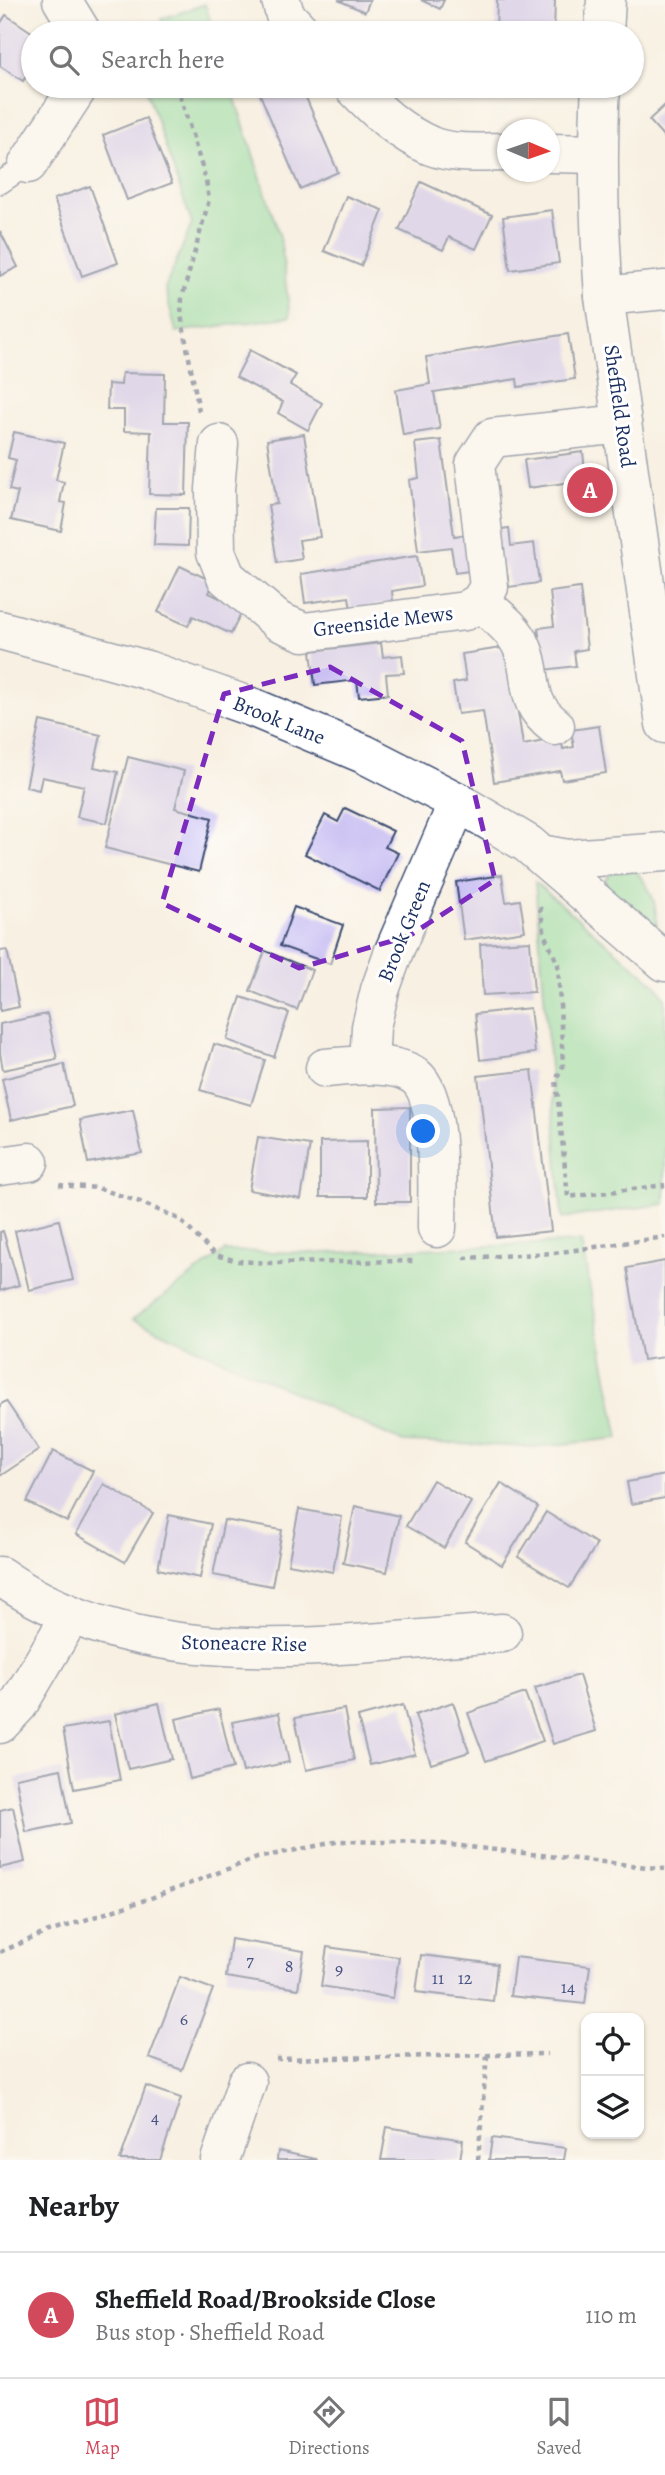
<!DOCTYPE html>
<html lang="en">
<head>
<meta charset="utf-8">
<style>
	body { margin:0; font-family:Alegreya,serif; background:#f2f2f2; color:#202124 }
	.controls { position:absolute; right:21px; bottom:21px; display:grid; overflow:hidden; border-radius:14px; box-shadow:0 2px 5px #0004 }
	.controls button { width:63px; height:63px; display:grid; place-items:center; padding:0; border:0; border-bottom:2px solid #e0e0e0; background:#fff; color:#202124; font:35px sans-serif }
	.compass { position:absolute; left:497px; top:119px; width:63px; height:63px; border-radius:50%; background:#fff; box-shadow:0 2px 5px #0004; rotate:92deg }
	.you { position:absolute; left:424px; top:1132px; width:24px; height:24px; margin:-18px; border:5px solid #fff; border-radius:50%; background:#1a73e8; box-shadow:0 0 0 10px #1a73e833 }
	.badge { display:grid; place-items:center; width:46px; height:46px; border-radius:50%; background:#d1495b; color:#fff; font-size:23px; font-weight:700 }
	.pin { position:absolute; translate:-50% -50%; border:4px solid #fff; box-shadow:0 2px 7px #0006 }
	.list { margin:0; padding:0; list-style:none }
	h2 { display:flex; justify-content:space-between; align-items:center; height:91px; margin:0; padding:0 28px; font-size:30px }
	h2 small { font-size:23px; font-weight:400; color:#757577 }
	.list li { display:grid; grid-template-columns:46px 1fr auto; gap:21px; align-items:center; box-sizing:border-box; height:126px; padding:0 28px; border-top:2px solid #e0e0e0 }
	.list b { display:block; font-size:26px; white-space:nowrap }
	.list p { margin:0; font-size:23px; white-space:nowrap; color:#757577 }
	.list em { font-size:23px; font-style:normal; color:#757577 }
	.icon { flex:none; width:38px; height:38px; fill:none; stroke:currentColor; stroke-width:2; stroke-linecap:round; stroke-linejoin:round }
	.map { position:relative; flex:none; width:665px; height:2160px; overflow:hidden }
	.search { position:absolute; background:#fff; box-shadow:0 2px 5px #0004; left:21px; right:21px; top:21px; height:77px; display:flex; align-items:center; gap:18px; box-sizing:border-box; padding:0 24px; border-radius:38px; color:#757577; font-size:26px }
	.sheet { height:217px; background:#fff }
	nav { display:flex; justify-content:space-around; align-items:center; box-sizing:border-box; height:98px; border-top:2px solid #e0e0e0; background:#fff; font-size:19px; color:#757577 }
	nav a { display:grid; justify-items:center; gap:4px }
	nav .on { color:#d1495b }
	.map>svg:first-child { display:block }
</style>
</head>
<body>
<div class="map">
<svg width="665" height="2160" viewBox="0 0 665 2160">
	<rect width="100%" height="100%" fill="#fff"/>
	<filter id="ink" filterUnits="userSpaceOnUse"><feTurbulence type="fractalNoise" baseFrequency=".0143" numOctaves="2"/><feDisplacementMap in="SourceGraphic" scale="14" xChannelSelector="R" yChannelSelector="G"/><feConvolveMatrix kernelMatrix="1 2 1 2 8 2 1 2 1" color-interpolation-filters="sRGB"/></filter>
	<filter id="wash" filterUnits="userSpaceOnUse"><feTurbulence type="fractalNoise" baseFrequency=".00686" numOctaves="4" result="noise"/><feDisplacementMap in="SourceGraphic" scale="28" xChannelSelector="R" yChannelSelector="G"/><feGaussianBlur stdDeviation="1.57" result="paint"/><feColorMatrix in="noise" values="0 0 0 0 0 0 0 0 0 0 0 0 0 0 0 0 0 1.4 0 .05"/><feComposite in="paint" operator="in"/></filter>
	<g filter="url(#wash)">
		<rect width="100%" height="100%" fill="#f8f0e2"/>
		<g fill="#86d99a" stroke="#50847c" stroke-width="2">
			<path d="M205,4L214,33H165L161,19Z"/>
			<path d="M145,86H231L280,237L290,317L176,332L165,288L192,224Z"/>
			<path d="M635,870C658,897 656,907 658,942L612,897L605,881L610,873Z"/>
			<path d="M535,882L655,984L665,998V1204L562,1218Z"/>
			<path d="M581,1242L619,1438L536,1447L403,1442L133,1319L225,1251L324,1253Z"/>
		</g>
		<g id="blocks">
			<g fill="#c4baf1">
				<path d="M338,0H370L365,12Z"/>
				<path d="M421,0H444L440,9Z"/>
				<path d="M497,0H555L554,33H496Z"/>
				<path d="M6,15L33,33V65L23,81L0,66V24Z"/>
				<path d="M275,86H301L338,172L300,189L259,92Z"/>
				<path d="M665,105V138L649,120Z"/>
				<path d="M146,118L172,183L127,200L103,135Z"/>
				<path d="M421,182L492,215L476,249L449,237L443,250L399,230Z"/>
				<path d="M90,186L118,263L82,276L54,199Z"/>
				<path d="M346,196L383,210L361,266L324,251Z"/>
				<path d="M552,210L559,263L510,270L503,217Z"/>
				<path d="M0,231L18,267L0,276Z"/>
				<path d="M568,334L575,379L518,387L517,379L434,392L440,429L403,435L396,390L430,384L426,357Z"/>
				<path d="M250,350L296,375L290,385L322,403L308,430L278,413L283,402L236,377Z"/>
				<path d="M122,373L165,374L164,422H188L186,495L149,494L151,432L124,431V410H107L108,384L121,385Z"/>
				<path d="M14,432L64,443L56,480L64,482L60,502L66,503L61,531L11,520L18,492L9,490L16,460L8,458Z"/>
				<path d="M304,434L320,537L299,540L302,559L277,563L268,505L277,504L267,440Z"/>
				<path d="M441,440L454,536L509,528L511,546L534,543L539,583L509,587L506,566L455,573L451,547L418,551L409,480L419,478L415,443Z"/>
				<path d="M583,452L586,480L528,488L524,460Z"/>
				<path d="M156,508H189L188,546L154,545Z"/>
				<path d="M417,556L422,586L392,591L393,603L351,609L349,597L305,603L301,574Z"/>
				<path d="M180,566L214,582L209,593L243,609L231,634L193,616L188,626L158,612Z"/>
				<path d="M580,588L587,649L574,651L576,666L544,670L538,628L554,626L550,592Z"/>
				<path d="M381,643L383,657L402,655L404,673L386,674L388,694L359,697L357,680L315,685L311,651Z"/>
				<path d="M508,647L523,745L561,738L563,749L574,747L571,730L599,726L606,773L562,780L560,771L494,782L483,711L458,714L453,683L466,681L462,654Z"/>
				<path d="M40,721L101,735L94,767L118,772L107,823L77,817L84,786L42,777L39,790L26,787Z"/>
				<path d="M128,757L184,771L175,808L212,818L199,872L105,848Z"/>
				<path d="M345,808L393,831L385,847L398,853L380,891L305,854L325,815L338,822Z"/>
				<path d="M502,875L506,902L520,900L525,931L464,940L456,882Z"/>
				<path d="M294,907L343,925L330,964L280,946Z"/>
				<path d="M530,941L534,992L483,995L480,944Z"/>
				<path d="M7,950L19,1007L0,1011V951Z"/>
				<path d="M265,951L312,970L297,1010L250,991Z"/>
				<path d="M241,997L289,1013L274,1057L227,1040Z"/>
				<path d="M530,1008L535,1053L480,1060L475,1014Z"/>
				<path d="M47,1014L57,1059L3,1070L0,1053V1024Z"/>
				<path d="M214,1044L265,1060L251,1105L200,1090Z"/>
				<path d="M64,1064L73,1106L11,1120L2,1079Z"/>
				<path d="M532,1070L551,1231L496,1237L478,1076Z"/>
				<path d="M410,1107V1202H376L375,1108Z"/>
				<path d="M133,1110L142,1153L88,1163L80,1120Z"/>
				<path d="M258,1137L310,1145L301,1199L249,1190Z"/>
				<path d="M367,1141V1197H320V1142Z"/>
				<path d="M59,1220L73,1280L29,1290L15,1231Z"/>
				<path d="M3,1231L19,1285L0,1291V1232Z"/>
				<path d="M665,1261V1357L643,1360L627,1268Z"/>
				<path d="M6,1401L39,1450L0,1476V1405Z"/>
				<path d="M53,1451L93,1471L67,1522L27,1502Z"/>
				<path d="M665,1475V1498L631,1504L627,1482Z"/>
				<path d="M433,1480L471,1502L444,1548L406,1526Z"/>
				<path d="M501,1483L538,1507L502,1565L465,1542Z"/>
				<path d="M104,1484L153,1513L125,1562L76,1534Z"/>
				<path d="M355,1506L399,1516L387,1572L343,1563Z"/>
				<path d="M299,1509L342,1517L333,1572L288,1564Z"/>
				<path d="M546,1512L597,1544L569,1588L518,1557Z"/>
				<path d="M169,1515L211,1524L200,1578L158,1569Z"/>
				<path d="M224,1520L282,1530L272,1586L213,1575Z"/>
				<path d="M579,1675L596,1731L553,1744L535,1688Z"/>
				<path d="M525,1693L543,1741L486,1761L468,1713Z"/>
				<path d="M453,1702L469,1752L431,1764L415,1715Z"/>
				<path d="M159,1703L172,1759L128,1769L115,1714Z"/>
				<path d="M403,1705L415,1754L370,1765L358,1717Z"/>
				<path d="M219,1709L233,1768L190,1779L176,1719Z"/>
				<path d="M344,1709L354,1760L306,1770L295,1718Z"/>
				<path d="M279,1713L289,1762L243,1772L232,1722Z"/>
				<path d="M109,1721L120,1780L74,1789L63,1729Z"/>
				<path d="M61,1769L71,1823L26,1832L16,1778Z"/>
				<path d="M13,1807L25,1862L0,1868V1810Z"/>
				<path d="M231,1939L304,1951L298,1989L226,1977Z"/>
				<path d="M327,1947L399,1957L393,1998L321,1986Z"/>
				<path d="M421,1955L497,1964L493,2001L416,1992Z"/>
				<path d="M515,1957L590,1966L585,2004L510,1996Z"/>
				<path d="M180,1977L213,1989L182,2070L149,2058Z"/>
				<path d="M146,2086L181,2098L160,2160H120Z"/>
				<path d="M387,2127L463,2140L460,2160H381Z"/>
				<path d="M492,2138L566,2148L564,2160H489Z"/>
				<path d="M278,2151L316,2159V2160H277Z"/>
			</g>
		</g>
	</g>
	<g filter="url(#ink)">
		<use href="#blocks" fill-opacity="0" stroke="#3c4c72" stroke-width="2"/>
		<g fill="none" stroke-linecap="round" stroke-linejoin="round">
			<defs>
				<path id="service" d="M0,183L28,164"/>
				<g id="minor">
					<path d="M62,0L82,33"/>
					<path d="M281,0L285,15L302,33"/>
					<path d="M353,86C375,109 400,133 431,146C454,155 483,152 508,152"/>
					<path d="M550,153L598,154"/>
					<path d="M28,164L79,86"/>
					<path d="M604,296L665,290"/>
					<path d="M219,444L215,489L216,552L226,577L278,621L304,632L465,611L480,602L489,587L475,464L492,438L622,424"/>
					<path d="M480,602C495,615 514,628 522,647C536,679 521,700 555,726"/>
					<path d="M0,630L147,670L254,708L364,754L458,802L528,844L665,962"/>
					<path d="M540,854L568,859L665,852"/>
					<path d="M369,1065L371,1027L380,990L394,951L458,802"/>
					<path d="M325,1068C350,1066 394,1060 415,1076C443,1098 437,1194 437,1228"/>
					<path d="M0,1166L29,1162"/>
					<path d="M0,1576C146,1679 335,1643 502,1633"/>
					<path d="M0,1724L18,1705L71,1615"/>
					<path d="M220,2160L247,2082"/>
				</g>
				<g id="tertiary">
					<path d="M604,33L606,0"/>
					<path d="M601,86C597,156 599,226 604,296L665,724"/>
				</g>
			</defs>
			<use href="#service" stroke="#3c4c72" stroke-width="24"/>
			<use href="#minor" stroke="#3c4c72" stroke-width="41"/>
			<use href="#tertiary" stroke="#3c4c72" stroke-width="41"/>
			<g stroke="#3c4c72" stroke-width="4.5" stroke-dasharray="5 5" stroke-linecap="butt">
				<path d="M177,86L206,180L209,200L182,298L181,315L199,411"/>
				<path d="M540,907L545,936L558,964L563,1066L556,1080L568,1197L665,1185"/>
				<path d="M59,1185L98,1188L140,1202L179,1219L215,1255L238,1261L270,1263L413,1261"/>
				<path d="M464,1258L554,1253L665,1237"/>
				<path d="M0,1952L40,1935L151,1898L257,1858L340,1841L434,1843L665,1869"/>
				<path d="M276,2059L547,2054"/>
				<path d="M478,2160L487,2055"/>
			</g>
			<use href="#service" stroke="#fff" stroke-width="21"/>
			<use href="#minor" stroke="#fff" stroke-width="38"/>
			<use href="#tertiary" stroke="#fff" stroke-width="38"/>
		</g>
	</g>
	<path d="M0 0H665V2160H0ZM330,667L462,741L495,880L409,936L299,968L162,903L224,694Z" fill="#f8f0e2" fill-opacity=".55" fill-rule="evenodd"/>
	<path fill="none" stroke="#7b2cbf" stroke-width="5" stroke-dasharray="14 9" stroke-linejoin="round" d="M330,667L462,741L495,880L409,936L299,968L162,903L224,694Z"/>
	<g text-anchor="middle" dominant-baseline="central" stroke-width="6" stroke-linejoin="round" paint-order="stroke">
		<g font-size="18" fill="#455283">
			<text x="250" y="1960">7</text>
			<text x="289" y="1966">8</text>
			<text x="339" y="1969">9</text>
			<text x="438" y="1978">11</text>
			<text x="465" y="1978">12</text>
			<text x="568" y="1987">14</text>
			<text x="184" y="2019">6</text>
			<text x="155" y="2117">4</text>
		</g>
		<g font-size="21" fill="#1b2f5e" stroke="#fff">
			<text transform="translate(620 406) rotate(82)">Sheffield Road</text>
			<text transform="translate(383 621) rotate(-7)">Greenside Mews</text>
			<text transform="translate(279 720) rotate(22)">Brook Lane</text>
			<text transform="translate(404 931) rotate(-68)">Brook Green</text>
			<text transform="translate(244 1643) rotate(1)">Stoneacre Rise</text>
		</g>
	</g>
</svg>
<div class="controls">
<button><svg class="icon" aria-label="locate" viewBox="0 0 24 24"><circle cx="12" cy="12" r="6"/><path d="M12 2v4M12 18v4M2 12h4M18 12h4"/></svg></button>
<button><svg class="icon" aria-label="layers" viewBox="0 0 24 24"><path d="M12 4l9 5-9 5-9-5zM3 14l9 5 9-5"/></svg></button>
</div>
<svg class="compass" viewBox="-18 -18 36 36"><path d="M0-13l5 13h-10z" fill="#e53935"/><path d="M0 13l5-13h-10z" fill="#757577"/></svg>
<div class="you"></div>
<div class="pin badge" style="left:590px;top:490px">A</div>
<div class="search"><svg class="icon" aria-label="search" viewBox="0 0 24 24"><circle cx="10" cy="10" r="6"/><path d="M15 15l6 6"/></svg>Search here</div>
</div>
<section class="sheet">
<h2>Nearby<small></small></h2>
<ul class="list">
<li><span class="badge">A</span><div><b>Sheffield Road/Brookside Close</b><p>Bus stop · Sheffield Road</p></div><em>110 m</em></li>
</ul>
</section>
<nav>
<a class="on"><svg class="icon" aria-label="map" viewBox="0 0 24 24"><path d="M3 6l6-2 6 2 6-2v14l-6 2-6-2-6 2zM9 4v14M15 6v14"/></svg>Map</a>
<a><svg class="icon" aria-label="directions" viewBox="0 0 24 24"><path d="M12 3l9 9-9 9-9-9zM9 14v-3h6M13 9l2 2-2 2"/></svg>Directions</a>
<a><svg class="icon" aria-label="saved" viewBox="0 0 24 24"><path d="M7 4h10v16l-5-4-5 4z"/></svg>Saved</a>
</nav>
</body>
</html>
